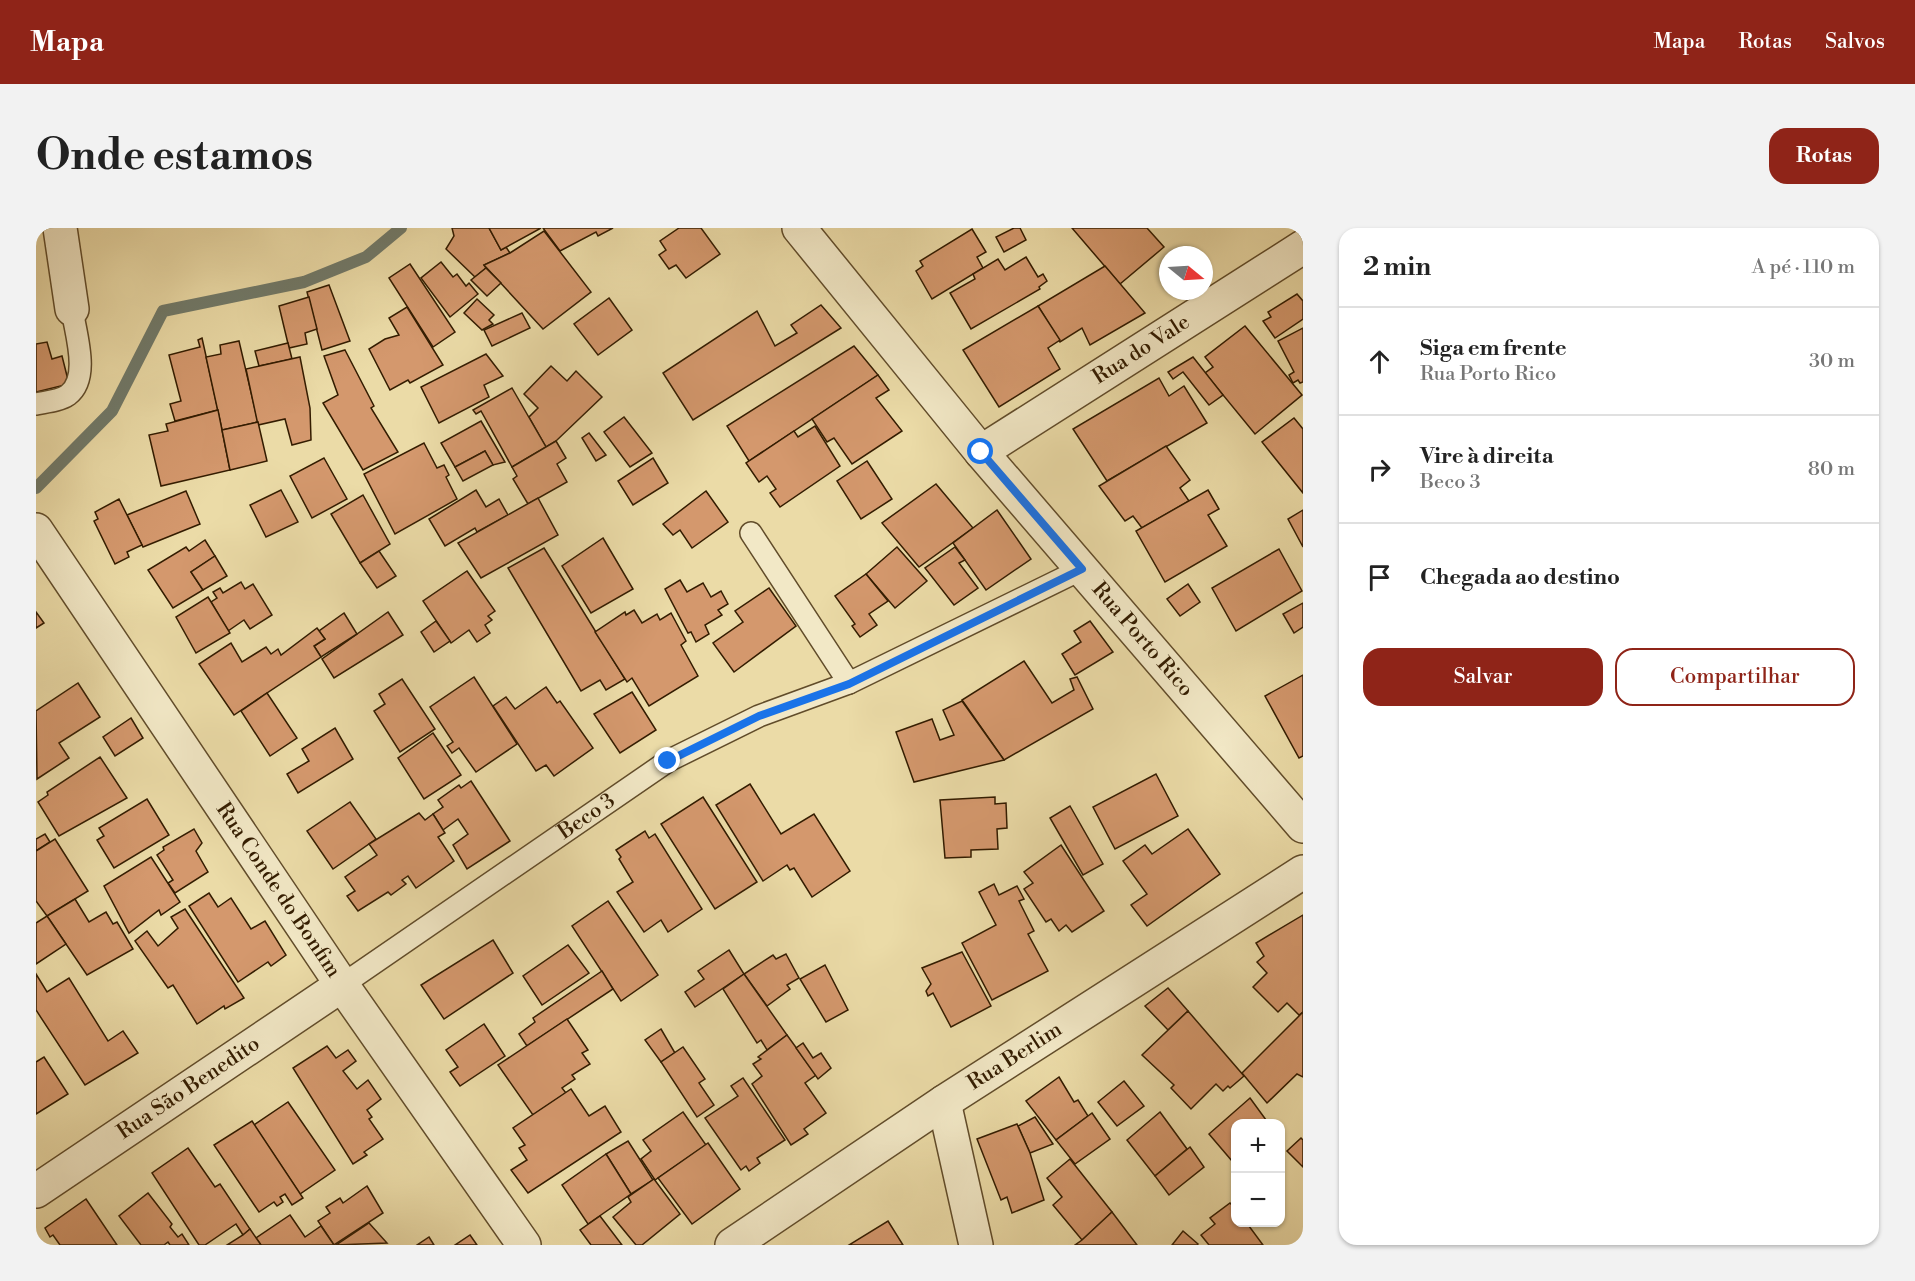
<!DOCTYPE html>
<html lang="pt">
<head>
<meta charset="utf-8">
<style>
	body { margin:0; font-family:"Libre Bodoni",serif; background:#f2f2f2; color:#222 }
	.controls { position:absolute; right:18px; bottom:18px; display:grid; overflow:hidden; border-radius:12px; box-shadow:0 2px 4px #0004 }
	.controls button { width:54px; height:54px; display:grid; place-items:center; padding:0; border:0; border-bottom:2px solid #e0e0e0; background:#fff; color:#222; font:30px sans-serif }
	.compass { position:absolute; left:1123px; top:18px; width:54px; height:54px; border-radius:50%; background:#fff; box-shadow:0 2px 4px #0004; rotate:108deg }
	.stop { position:absolute; width:18px; height:18px; margin:-14px; border:4px solid #1a73e8; border-radius:50%; background:#fff }
	.stop.end { background:#1a73e8; border-color:#fff; box-shadow:0 2px 6px #0008 }
	.list { margin:0; padding:0; list-style:none }
	h2 { display:flex; justify-content:space-between; align-items:center; height:78px; margin:0; padding:0 24px; font-size:26px }
	h2 small { font-size:20px; font-weight:400; color:#767676 }
	.list li { display:grid; grid-template-columns:39px 1fr auto; gap:18px; align-items:center; box-sizing:border-box; height:108px; padding:0 24px; border-top:2px solid #e0e0e0 }
	.list b { display:block; font-size:22px; white-space:nowrap }
	.list p { margin:0; font-size:20px; white-space:nowrap; color:#767676 }
	.list em { font-size:20px; font-style:normal; color:#767676 }
	.actions { display:flex; gap:12px; padding:18px 24px }
	.actions a { flex:1; padding:14px 0; border:2px solid #8f2418; border-radius:18px; text-align:center; font-size:21px; color:#8f2418 }
	.actions .main { background:#8f2418; color:#fff }
	.icon { flex:none; width:33px; height:33px; fill:none; stroke:currentColor; stroke-width:2; stroke-linecap:round; stroke-linejoin:round }
	.map { position:relative; flex:none; width:1267px; height:1017px; overflow:hidden; border-radius:18px }
	header { display:flex; align-items:center; gap:36px; box-sizing:border-box; height:84px; padding:0 30px; background:#8f2418; color:#fff }
	header strong { font-size:28px }
	nav { display:flex; gap:33px; margin-inline-start:auto; font-size:21px }
	.intro { display:flex; align-items:center; justify-content:space-between; box-sizing:border-box; height:144px; padding:0 36px }
	h1 { margin:0; font-size:42px }
	.button { padding:15px 27px; border-radius:18px; background:#8f2418; color:#fff; font-size:21px; font-weight:700 }
	main { display:flex; gap:36px; padding:0 36px }
	aside { flex:1; background:#fff; border-radius:18px; box-shadow:0 2px 4px #0004 }
	.map>svg:first-child { display:block }
</style>
</head>
<body>
<header>
<strong>Mapa</strong>
<nav><a>Mapa</a><a>Rotas</a><a>Salvos</a></nav>
</header>
<div class="intro"><h1>Onde estamos</h1><a class="button">Rotas</a></div>
<main>
<div class="map">
<svg width="1267" height="1017" viewBox="0 0 1267 1017">
	<rect width="100%" height="100%" fill="#ebdba7"/>
	<filter id="stains"><feTurbulence type="fractalNoise" baseFrequency=".00333" numOctaves="4"/><feColorMatrix values="0 0 0 0 .2 0 0 0 0 .09 0 0 0 0 .02 0 0 0 .5 -.17"/></filter>
	<radialGradient id="worn" r=".72"><stop offset=".6" stop-color="#630" stop-opacity="0"/><stop offset="1" stop-color="#630" stop-opacity=".3"/></radialGradient>
	<g fill="none" stroke-linecap="round" stroke-linejoin="round">
		<path stroke="#717a6a" stroke-width="12" d="M0,260L76,183L127,83L268,54L330,29L365,0"/>
	</g>
	<g fill="#d4986d" stroke="#331c00" stroke-width="1.5">
		<path d="M416,0H453L465,22L470,19L474,25L448,37L450,40L439,49L410,21L418,8Z"/>
		<path d="M453,0H505L465,22Z"/>
		<path d="M507,0H577L562,8L560,4L524,23Z"/>
		<path d="M643,0H665L684,26L650,50L640,37L633,41L623,27L630,22L624,13Z"/>
		<path d="M978,0H984L990,12L968,24L960,9Z"/>
		<path d="M1036,0H1111L1128,19L1084,56Z"/>
		<path d="M936,1L950,24L941,29L947,40L896,71L880,43L887,38L884,33Z"/>
		<path d="M508,3L555,64L507,101L448,37L474,25Z"/>
		<path d="M990,29L1002,49L1007,46L1011,53L1003,59L1004,61L935,101L914,65L939,51L937,46L962,31L969,42Z"/>
		<path d="M405,34L417,49L421,46L430,58L433,55L442,66L414,89L385,50Z"/>
		<path d="M374,36L419,104L397,119L353,50Z"/>
		<path d="M1069,38L1109,85L1054,117L1046,100L1024,114L1002,78Z"/>
		<path d="M450,40L465,55L451,68L435,52Z"/>
		<path d="M293,57L314,113L286,122L271,64Z"/>
		<path d="M1261,66L1267,73V91L1239,110L1227,93L1235,89L1232,84Z"/>
		<path d="M273,69L281,101L269,105L271,116L253,120L243,78Z"/>
		<path d="M573,70L596,102L562,127L538,96Z"/>
		<path d="M441,71L458,87L453,92L457,96L446,102L428,85Z"/>
		<path d="M785,77L805,100L657,192L627,145L721,83L739,118L761,105L755,97Z"/>
		<path d="M1002,78L1024,112L1012,120L1024,141L963,179L927,122Z"/>
		<path d="M371,79L407,137L374,155L372,152L354,162L333,121L349,111L363,107L353,90Z"/>
		<path d="M486,85L494,100L456,118L448,102Z"/>
		<path d="M1209,98L1266,167L1219,206L1169,145L1177,139L1169,129Z"/>
		<path d="M1267,100V154L1264,155L1262,152L1257,155L1253,147L1258,144L1242,113Z"/>
		<path d="M166,110L182,182L139,193L134,176L145,173L133,127L164,119L162,112Z"/>
		<path d="M203,113L222,194L186,202L170,129L185,126L184,117Z"/>
		<path d="M11,114L16,131L26,128L33,156L0,164V116Z"/>
		<path d="M252,115L256,131L223,138L219,123Z"/>
		<path d="M818,118L842,147L713,233L691,198Z"/>
		<path d="M309,122L338,178L335,180L362,224L327,242L287,175L302,167L288,128Z"/>
		<path d="M450,126L467,148L448,157L453,169L403,195L385,159Z"/>
		<path d="M264,129L274,180L275,212L256,217L249,191L222,197L210,141Z"/>
		<path d="M1157,129L1187,167L1173,177L1147,144L1137,151L1132,144Z"/>
		<path d="M515,138L531,153L540,143L566,169L520,213L510,219L493,189L502,180L488,166Z"/>
		<path d="M842,147L853,162L840,170L866,203L816,236L798,210L791,214L776,191Z"/>
		<path d="M1123,150L1133,168L1148,158L1171,195L1071,253L1037,201Z"/>
		<path d="M476,160L510,219L476,239L445,183L440,186L437,182Z"/>
		<path d="M182,182L194,242L125,258L113,207L132,203L130,196Z"/>
		<path d="M588,189L616,225L594,239L568,204Z"/>
		<path d="M1258,190L1267,201V265L1226,214Z"/>
		<path d="M445,193L469,234L457,237L449,223L419,239L405,215Z"/>
		<path d="M222,194L231,233L194,242L186,202Z"/>
		<path d="M779,198L804,238L744,279L734,265L740,261L731,248L723,254L710,235L758,203L762,209Z"/>
		<path d="M553,205L570,227L560,233L546,210Z"/>
		<path d="M520,213L530,230L521,236L531,254L492,276L477,251L481,248L476,239Z"/>
		<path d="M388,215L401,240L408,237L413,247L410,249L421,271L359,306L328,246Z"/>
		<path d="M1130,218L1154,252L1144,260L1153,273L1106,300L1097,288L1089,293L1063,258Z"/>
		<path d="M449,223L457,237L427,253L419,239Z"/>
		<path d="M288,230L311,271L276,290L254,248Z"/>
		<path d="M617,230L632,255L597,277L582,253Z"/>
		<path d="M831,233L856,271L825,291L801,253Z"/>
		<path d="M900,256L937,300L883,339L846,295Z"/>
		<path d="M245,262L262,294L230,309L214,277Z"/>
		<path d="M440,262L450,279L463,271L472,287L441,304L439,300L409,318L393,291Z"/>
		<path d="M1172,262L1183,281L1172,287L1191,318L1129,354L1100,303Z"/>
		<path d="M150,263L164,296L107,319L91,287Z"/>
		<path d="M670,263L692,294L656,320L644,302L637,307L627,296Z"/>
		<path d="M327,267L354,316L324,335L295,286Z"/>
		<path d="M502,270L522,307L445,350L422,315Z"/>
		<path d="M83,271L106,317L91,324L93,329L79,336L58,293L62,291L59,284Z"/>
		<path d="M961,282L995,331L950,362L917,315Z"/>
		<path d="M1267,282V319L1252,291Z"/>
		<path d="M567,310L597,361L555,385L526,338Z"/>
		<path d="M169,312L179,328L155,344L167,362L137,380L112,342L150,319L153,323Z"/>
		<path d="M861,319L891,353L859,380L830,346Z"/>
		<path d="M919,319L929,332L923,335L942,360L918,377L889,340Z"/>
		<path d="M508,320L589,451L570,462L564,452L545,463L472,340Z"/>
		<path d="M1243,321L1266,363L1200,403L1176,360Z"/>
		<path d="M343,323L360,348L341,360L324,335Z"/>
		<path d="M179,328L191,348L167,362L155,344Z"/>
		<path d="M431,343L459,383L452,388L456,392L449,397L454,405L441,414L433,402L415,415L387,373Z"/>
		<path d="M830,346L852,373L833,386L841,397L824,409L816,398L819,396L799,368Z"/>
		<path d="M644,352L651,364L667,355L675,369L685,363L692,376L682,382L686,387L669,397L673,406L660,414L655,404L652,405L629,361Z"/>
		<path d="M205,354L209,361L217,356L236,387L214,401L208,392L192,403L175,374L181,370L177,364L184,360L187,365Z"/>
		<path d="M1152,356L1164,374L1144,388L1131,371Z"/>
		<path d="M733,360L760,398L698,444L677,415L707,394L699,383Z"/>
		<path d="M172,369L194,405L160,425L140,389Z"/>
		<path d="M1267,375V399L1258,405L1247,386Z"/>
		<path d="M598,382L606,395L621,386L624,392L635,385L650,413L645,417L662,448L613,478L596,450L591,454L559,404L589,384L590,387Z"/>
		<path d="M0,384L8,395L0,400Z"/>
		<path d="M352,384L367,407L298,450L286,431Z"/>
		<path d="M308,385L321,406L285,429L278,418L289,411L283,403Z"/>
		<path d="M400,393L414,413L398,424L385,404Z"/>
		<path d="M1054,393L1077,424L1039,447L1026,426L1045,414L1038,403Z"/>
		<path d="M281,400L289,411L278,418L285,429L198,487L163,436L195,415L206,434L230,419L235,426L242,421L245,427Z"/>
		<path d="M988,433L1016,475L1038,462L1034,451L1041,449L1057,481L968,532L926,472Z"/>
		<path d="M1267,447V528L1263,530L1229,468Z"/>
		<path d="M438,449L481,516L440,544L423,520L416,525L411,518L417,514L394,479Z"/>
		<path d="M366,451L399,501L364,524L338,483L349,476L343,466Z"/>
		<path d="M42,455L64,489L23,515L33,530L1,551L0,483Z"/>
		<path d="M510,459L521,475L524,473L557,520L518,548L510,537L500,543L457,478L470,469L479,481Z"/>
		<path d="M596,464L620,502L584,525L558,486Z"/>
		<path d="M231,465L261,510L234,528L205,483Z"/>
		<path d="M926,473L968,532L878,554L860,504L896,491L904,512L918,507L907,482Z"/>
		<path d="M95,490L107,510L79,528L67,509Z"/>
		<path d="M299,500L317,531L262,565L251,546L273,533L266,521Z"/>
		<path d="M397,505L425,547L388,571L362,530Z"/>
		<path d="M64,529L91,570L23,608L2,574L12,567L11,564Z"/>
		<path d="M1120,546L1142,588L1079,621L1057,579Z"/>
		<path d="M435,553L474,613L431,641L417,617L432,606L422,591L407,602L397,586L407,579L402,572L423,557L425,560Z"/>
		<path d="M714,556L745,606L778,586L814,643L776,669L758,640L754,642L751,637L727,653L680,577Z"/>
		<path d="M667,569L721,654L679,681L625,596Z"/>
		<path d="M959,569V576L970,575L971,600L961,601L962,621L935,622V629L909,630L904,572Z"/>
		<path d="M111,571L133,607L78,640L61,612L68,608L63,600Z"/>
		<path d="M314,574L340,611L297,641L271,603Z"/>
		<path d="M1034,578L1067,636L1047,647L1014,590Z"/>
		<path d="M383,585L389,592L397,586L409,605L402,609L418,633L380,660L372,648L366,652L370,656L355,667L352,664L322,683L311,668L319,663L309,649L341,627L333,616Z"/>
		<path d="M158,601L166,615L160,623L172,644L139,665L132,655L137,652L121,627L128,622L127,619Z"/>
		<path d="M1152,601L1184,646L1111,698L1095,677L1111,666L1087,633L1109,617L1116,626Z"/>
		<path d="M609,603L613,610L619,606L666,681L632,704L625,692L608,704L581,664L597,654L583,631L585,629L580,622Z"/>
		<path d="M9,606L14,614L0,623V611Z"/>
		<path d="M19,611L52,663L11,688L0,673V623Z"/>
		<path d="M1025,617L1068,683L1036,704L1030,697L1023,703L1015,691L1010,694L988,661L997,655L988,644Z"/>
		<path d="M115,629L144,674L125,687L123,682L93,705L68,658Z"/>
		<path d="M958,656L963,667L981,658L988,671L983,673L998,703L992,706L1012,743L956,772L926,715L960,697L943,664Z"/>
		<path d="M173,665L182,679L195,670L215,701L229,693L250,727L235,738L232,734L202,754L153,678Z"/>
		<path d="M39,671L53,694L70,684L77,696L81,694L97,721L51,747L11,688Z"/>
		<path d="M572,673L622,747L585,773L536,698Z"/>
		<path d="M149,681L208,770L189,781L188,778L161,796L137,757L132,760L99,713L111,703L122,718L142,700L135,689Z"/>
		<path d="M1267,687V784L1263,787L1251,775L1242,784L1217,759L1231,745L1221,734L1228,728L1220,715Z"/>
		<path d="M11,688L30,716L0,736V695Z"/>
		<path d="M457,712L477,745L408,791L385,757Z"/>
		<path d="M532,717L553,745L506,777L487,748Z"/>
		<path d="M693,722L708,746L659,779L649,764L668,751L662,743Z"/>
		<path d="M926,724L955,778L915,799L897,765L892,768L890,763L895,756L886,740Z"/>
		<path d="M750,726L763,750L751,757L754,761L731,778L708,746L737,727L740,731Z"/>
		<path d="M789,737L812,782L790,794L764,751Z"/>
		<path d="M566,743L577,761L491,818L483,806L499,794L497,790Z"/>
		<path d="M0,746L11,764L33,750L72,813L87,803L102,825L49,857L0,782Z"/>
		<path d="M708,746L751,807L731,822L725,812L721,815L687,761Z"/>
		<path d="M1132,760L1152,783L1132,802L1109,778Z"/>
		<path d="M1152,783L1208,848L1194,860L1192,858L1187,863L1180,856L1155,881L1135,860L1138,857L1106,827Z"/>
		<path d="M1267,784V849L1261,846L1231,875L1206,845Z"/>
		<path d="M531,791L552,822L546,825L554,836L536,847L539,851L526,860L530,865L497,887L462,837Z"/>
		<path d="M448,796L469,828L424,858L414,844L422,839L410,822Z"/>
		<path d="M625,801L639,825L625,834L609,812Z"/>
		<path d="M751,807L780,847L769,855L790,885L768,901L772,906L755,917L716,856L726,848L717,836L725,831L722,829Z"/>
		<path d="M767,815L777,830L785,825L795,840L782,851L760,820Z"/>
		<path d="M291,818L300,830L312,822L320,833L307,843L321,861L332,852L345,871L331,882L336,889L333,891L347,911L328,924L331,927L317,936L257,840Z"/>
		<path d="M647,819L669,851L663,855L678,877L661,889L625,834Z"/>
		<path d="M8,829L32,866L0,886V834Z"/>
		<path d="M1023,849L1038,874L1042,872L1052,888L1020,912L990,873Z"/>
		<path d="M707,850L749,912L721,930L724,935L713,943L710,938L705,942L669,890L702,868L695,858Z"/>
		<path d="M1088,853L1108,878L1081,898L1062,874Z"/>
		<path d="M535,861L553,888L569,878L585,904L492,965L475,942L491,932L483,920L489,917L477,900Z"/>
		<path d="M1214,870L1233,896H1200V930L1196,933L1173,906Z"/>
		<path d="M252,874L299,942L264,966L218,897Z"/>
		<path d="M647,884L670,917L619,952L605,931L615,923L607,912Z"/>
		<path d="M1124,884L1151,921L1119,948L1091,912Z"/>
		<path d="M1056,885L1074,911L1039,936L1020,912Z"/>
		<path d="M999,889L1017,916L994,925L982,898Z"/>
		<path d="M216,893L267,970L256,977L249,966L244,969L247,974L241,978L238,974L223,984L178,917Z"/>
		<path d="M981,896L994,925L1008,972L976,985L971,969L965,972L941,911Z"/>
		<path d="M1265,910L1267,912V939L1251,923Z"/>
		<path d="M592,913L617,952L595,966L570,926Z"/>
		<path d="M672,915L704,961L656,996L622,950Z"/>
		<path d="M1154,919L1168,939L1133,967L1119,948Z"/>
		<path d="M152,920L179,959L184,956L214,1001L207,1007L200,996L169,1017H163L116,945Z"/>
		<path d="M570,926L595,966L552,996L526,957Z"/>
		<path d="M1034,931L1076,984L1046,1012L1017,977L1026,969L1011,950Z"/>
		<path d="M618,951L644,986L606,1017H600L577,989L595,974L592,969Z"/>
		<path d="M331,958L347,985L298,1017L282,993L294,985L290,979L304,970L307,975Z"/>
		<path d="M112,965L136,996L134,999L142,1009L146,1006L153,1017H134L132,1014L128,1017H105L83,988Z"/>
		<path d="M50,971L81,1017H24L17,1007L14,1009L9,1000Z"/>
		<path d="M1194,975L1200,981V994H1210L1227,1017H1173L1165,1007L1179,996L1174,990Z"/>
		<path d="M1076,984L1101,1017H1039L1046,1012Z"/>
		<path d="M254,987L269,1009L285,998L298,1017H225L220,1010Z"/>
		<path d="M564,988L586,1017H555L544,1002Z"/>
		<path d="M852,993L867,1017H813Z"/>
		<path d="M333,995L351,1015L300,1017Z"/>
		<path d="M214,1001L225,1017H191L207,1007Z"/>
		<path d="M1147,1003L1162,1016L1161,1017H1136Z"/>
		<path d="M434,1007L441,1017H419Z"/>
		<path d="M393,1009L398,1017H381Z"/>
	</g>
	<g fill="none" stroke-linecap="round" stroke-linejoin="round">
		<defs>
			<g id="lane">
				<path d="M0,176C9,174 24,173 32,167C55,150 39,104 36,81"/>
				<path d="M715,305L813,455"/>
				<path id="s1" d="M306,757L632,533L723,488L813,455L1046,341"/>
			</g>
			<g id="street">
				<path d="M24,0L36,81"/>
				<path id="s2" d="M763,0L945,224L1267,598"/>
				<path id="s3" d="M945,224L1267,19"/>
				<path id="s4" d="M0,302L306,757L488,1017"/>
				<path d="M908,874L940,1017"/>
				<path id="s5" d="M0,963L306,757"/>
				<path id="s6" d="M696,1017L908,874L1267,644"/>
			</g>
		</defs>
		<use href="#lane" stroke="#614c2a" stroke-width="24"/>
		<use href="#street" stroke="#614c2a" stroke-width="36"/>
		<use href="#lane" stroke="#f2e8c6" stroke-width="21"/>
		<use href="#street" stroke="#f2e8c6" stroke-width="33"/>
	</g>
	<g fill="none" stroke-linecap="round" stroke-linejoin="round">
		<path stroke="#1a73e8" stroke-width="8" d="M632,533L723,488L813,456L1046,341L945,224"/>
	</g>
	<g text-anchor="middle" dominant-baseline="central" stroke-width="4.5" stroke-linejoin="round" paint-order="stroke">
		<g font-size="21" fill="#331c00" stroke="#f2e8c6">
			<text stroke="none"><textPath href="#s3" startOffset="190">Rua do Vale</textPath></text>
			<text stroke="none"><textPath href="#s2" startOffset="536">Rua Porto Rico</textPath></text>
			<text stroke="none"><textPath href="#s1" startOffset="297">Beco 3</textPath></text>
			<text stroke="none"><textPath href="#s4" startOffset="434">Rua Conde do Bonfim</textPath></text>
			<text stroke="none"><textPath href="#s6" startOffset="340">Rua Berlim</textPath></text>
			<text stroke="none"><textPath href="#s5" startOffset="184">Rua São Benedito</textPath></text>
		</g>
	</g>
	<rect width="100%" height="100%" filter="url(#stains)"/>
	<rect width="100%" height="100%" fill="url(#worn)"/>
</svg>
<div class="controls">
<button>+</button>
<button>−</button>
</div>
<svg class="compass" viewBox="-18 -18 36 36"><path d="M0-13l5 13h-10z" fill="#e53935"/><path d="M0 13l5-13h-10z" fill="#767676"/></svg>
<div class="stop" style="left:945px;top:224px"></div>
<div class="stop end" style="left:632px;top:533px"></div>
</div>
<aside>
<h2>2 min<small>A pé · 110 m</small></h2>
<ul class="list">
<li><svg class="icon" aria-label="ahead" viewBox="0 0 24 24"><path d="M12 20V5M6 11l6-6 6 6"/></svg><div><b>Siga em frente</b><p>Rua Porto Rico</p></div><em>30 m</em></li>
<li><svg class="icon" aria-label="right" viewBox="0 0 24 24"><path d="M7 20v-9h11M14 6l5 5-5 5"/></svg><div><b>Vire à direita</b><p>Beco 3</p></div><em>80 m</em></li>
<li><svg class="icon" aria-label="arrive" viewBox="0 0 24 24"><path d="M6 21V4h12l-3 4 3 4H6"/></svg><div><b>Chegada ao destino</b></div></li>
</ul>
<div class="actions"><a class="main">Salvar</a><a>Compartilhar</a></div>
</aside>
</main>
</body>
</html>
